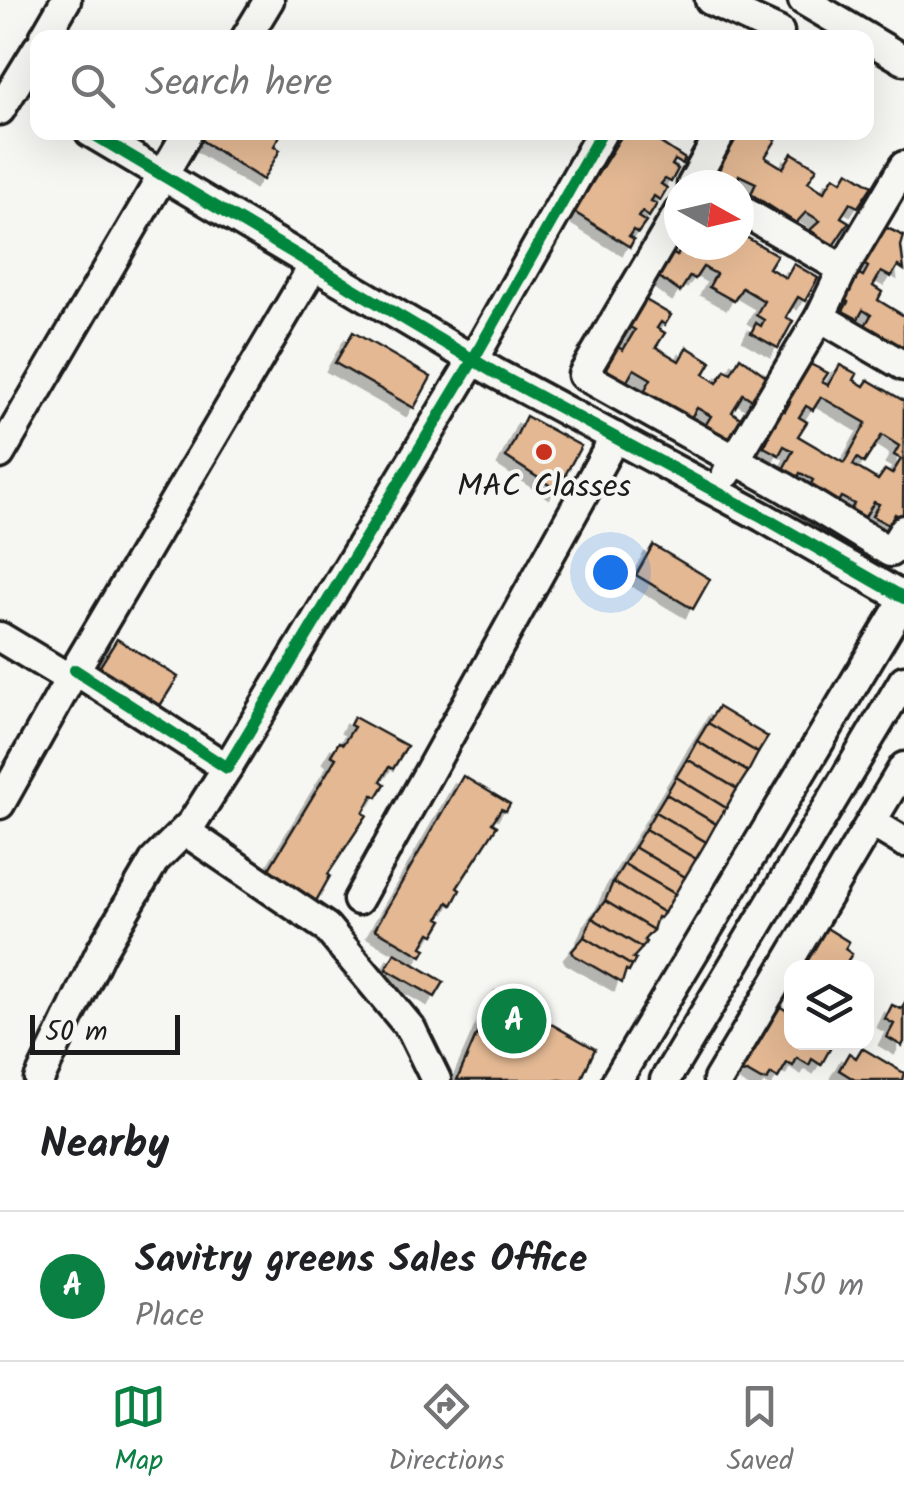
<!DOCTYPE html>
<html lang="en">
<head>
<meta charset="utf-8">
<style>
	body { margin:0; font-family:Kalam,sans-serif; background:#f6f6f6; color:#202124 }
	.controls { position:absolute; right:30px; bottom:30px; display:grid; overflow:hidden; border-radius:20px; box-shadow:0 10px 40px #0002 }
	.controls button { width:90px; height:90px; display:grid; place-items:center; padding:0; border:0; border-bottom:2px solid #e0e0e0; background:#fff; color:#202124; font:50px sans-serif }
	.compass { position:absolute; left:664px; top:170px; width:90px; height:90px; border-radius:50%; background:#fff; box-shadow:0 10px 40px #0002; rotate:98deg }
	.scale { position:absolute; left:30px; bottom:25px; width:150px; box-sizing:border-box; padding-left:10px; border:5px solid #1c1c1c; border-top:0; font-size:28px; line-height:35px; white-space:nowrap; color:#1c1c1c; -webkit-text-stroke:8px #f6f6f2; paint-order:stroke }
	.you { position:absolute; left:610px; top:572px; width:35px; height:35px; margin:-25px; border:8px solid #fff; border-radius:50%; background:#1a73e8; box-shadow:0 0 0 15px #1a73e833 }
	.badge { display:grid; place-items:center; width:65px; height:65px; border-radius:50%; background:#0b8043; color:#fff; font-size:32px; font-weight:700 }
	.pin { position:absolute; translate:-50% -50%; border:5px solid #fff; box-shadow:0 2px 10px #0006 }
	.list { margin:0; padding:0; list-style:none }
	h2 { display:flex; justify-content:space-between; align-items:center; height:130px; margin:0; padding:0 40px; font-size:42px }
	h2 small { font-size:32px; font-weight:400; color:#757577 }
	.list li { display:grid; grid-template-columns:65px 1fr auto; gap:30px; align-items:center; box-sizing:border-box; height:150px; padding:0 40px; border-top:2px solid #e0e0e0 }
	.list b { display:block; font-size:38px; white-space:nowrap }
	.list p { margin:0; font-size:32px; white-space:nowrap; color:#757577 }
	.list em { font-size:32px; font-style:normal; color:#757577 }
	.icon { flex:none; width:55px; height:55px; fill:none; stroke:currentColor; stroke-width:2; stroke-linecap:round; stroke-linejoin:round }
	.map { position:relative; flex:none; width:904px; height:1080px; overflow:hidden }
	.search { position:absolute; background:#fff; box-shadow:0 10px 40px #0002; left:30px; right:30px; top:30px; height:110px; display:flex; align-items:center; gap:25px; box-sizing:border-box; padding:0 35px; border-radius:20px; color:#757577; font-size:38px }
	.sheet { height:280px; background:#fff }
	nav { display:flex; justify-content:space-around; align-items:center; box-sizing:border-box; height:140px; border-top:2px solid #e0e0e0; background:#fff; font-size:28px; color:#757577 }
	nav a { display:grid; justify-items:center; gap:5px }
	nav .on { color:#0b8043 }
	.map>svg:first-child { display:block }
</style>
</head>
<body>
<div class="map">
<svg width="904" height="1080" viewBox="0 0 904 1080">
	<defs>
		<filter id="shadow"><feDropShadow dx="-8" dy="8" stdDeviation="0" flood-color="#0004"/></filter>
	</defs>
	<rect width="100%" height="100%" fill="#f6f6f2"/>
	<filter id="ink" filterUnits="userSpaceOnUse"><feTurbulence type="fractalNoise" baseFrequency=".01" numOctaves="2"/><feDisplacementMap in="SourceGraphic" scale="20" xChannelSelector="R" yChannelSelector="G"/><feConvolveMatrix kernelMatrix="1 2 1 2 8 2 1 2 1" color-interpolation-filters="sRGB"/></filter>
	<g filter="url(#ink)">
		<g fill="#e3b893" stroke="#1c1c1c" stroke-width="2.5" fill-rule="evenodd" filter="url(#shadow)">
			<path d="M206,132H282L274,146L280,150L263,180L201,140Z"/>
			<path d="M624,132H644L685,159L682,164L675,160L672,165L678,169L671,182L665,179L661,184L667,188L660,200L654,196L651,201L657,204L649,217L642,212L638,217L646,222L638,233L633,230L629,236L634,239L630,247L574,212Z"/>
			<path d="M737,132H768L765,135L776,140L765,157L783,168L792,153L817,168L808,182L824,192L834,176L842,181L848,171L872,186L858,207L850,203L841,217L849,222L833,246L810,230L820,221L806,212L796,223L751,194L756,183L739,175L737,185H732L712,171Z"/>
			<path d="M885,227L904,236L901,246L904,270L898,266L891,277L881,272L873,286L882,292L878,300L904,316V359L860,335L871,315L863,310L858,319L843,311L848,302L843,299L857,273L863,276L868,267L862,263Z"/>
			<path d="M739,233L777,255L769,268L786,278L794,264L818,278L805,301L798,297L786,317L793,321L778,348L751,333L756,323L761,326L764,320L756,315L764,301L742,288L734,301L709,287L716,274L703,267L695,279L690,276L680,292L652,272L665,249L677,256L683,245H739Z"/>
			<path d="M644,299L671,315L665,325L661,322L657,328L665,333L656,347L679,361L687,347L711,362L704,374L717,383L725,370L731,373L740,357L769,378L754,401L743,394L732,412L743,420L728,444L703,429L711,416L697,408L689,421L643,393L651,379L634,369L626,383L602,368L616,346L623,350L635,330L628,326Z"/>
			<path d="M353,332L431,377L414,408L335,363Z"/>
			<path d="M806,362L828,373L822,382L828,385L840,365L857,374L854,380L864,386L868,380L904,401L903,519L895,514L889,525L872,516L879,504L874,502L865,517L851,509L854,504L841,497L838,502L810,486L813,480L800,473L797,479L782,471L793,451L784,446L779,455L764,447L769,437L764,434L779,408L785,411L790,402L784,399ZM821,397L866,423L844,463L798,436L807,422L799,417L806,406L813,410ZM882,435L899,446L894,455L901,459L892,474L885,470L878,480L853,465L857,458L864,463Z"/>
			<path d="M526,416L581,446L557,490L506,457Z"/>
			<path d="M653,545L710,579L693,609L636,575Z"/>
			<path d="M117,639L178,677L158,709L97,671Z"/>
			<path d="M718,707L768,737L758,753L708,723Z"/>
			<path d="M354,717L407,746L393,769L389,767L381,781L385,784L377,797L373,795L363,813L367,815L328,874L330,876L316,901L267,872L336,758L331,755L339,742L343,744L354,727L350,725Z"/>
			<path d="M708,723L758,753L748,772L697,741Z"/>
			<path d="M697,741L748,772L737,789L687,759Z"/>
			<path d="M687,759L737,789L726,808L676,777Z"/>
			<path d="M463,776L510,804L506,811L501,809L492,823L497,826L457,888L460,890L452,905L448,902L439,918L443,920L434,935L430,933L422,947L426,949L422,956L375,929Z"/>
			<path d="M676,777L726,808L716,824L666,794Z"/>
			<path d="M666,794L716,824L706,842L655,812Z"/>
			<path d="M655,812L706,842L696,859L645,829Z"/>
			<path d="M645,829L696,859L685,877L634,847Z"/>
			<path d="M634,847L685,877L675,894L624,864Z"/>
			<path d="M624,864L675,894L664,913L613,882Z"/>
			<path d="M613,882L664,913L660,918L657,917L653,930L605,901Z"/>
			<path d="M605,901L653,930L644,940L646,942L642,948L592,918Z"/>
			<path d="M592,918L642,948L633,958L636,959L632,966L584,937Z"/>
			<path d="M825,927L849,942L845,949L852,954L843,968H801Z"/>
			<path d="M584,937L632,966L629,972L626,970L622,983L574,955L572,951Z"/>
			<path d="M395,953L444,982L435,997L386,969Z"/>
			<path d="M495,992L595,1049L581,1080H457Z"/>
			<path d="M904,1004V1042L902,1046L887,1037L894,1024L885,1019L892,1005L901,1009Z"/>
			<path d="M779,1006L792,1014V1042H824L830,1049L821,1065L812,1059L809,1065L797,1058L793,1066L787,1063L778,1078L771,1074L767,1080H761L747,1072L740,1073L736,1063Z"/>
			<path d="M862,1048L904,1073L902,1080H855L839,1070L849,1053L856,1058Z"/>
		</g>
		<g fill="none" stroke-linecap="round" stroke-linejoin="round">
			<defs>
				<g id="minor">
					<path d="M710,0L779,32"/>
					<path d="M803,0L904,60"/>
					<path d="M44,38L66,0"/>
					<path d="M246,38L269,0"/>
					<path d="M0,110L38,48"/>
					<path d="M90,132L497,374L763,517L904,598"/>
					<path d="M692,185L721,132"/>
					<path d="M739,209L843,269"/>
					<path d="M679,212L583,375L784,487L890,552L904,530"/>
					<path d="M820,317L904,366"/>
					<path d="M0,454L188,132"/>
					<path d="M727,473L820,317L843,269L904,166"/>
					<path d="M0,637L70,679"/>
					<path d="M75,670L227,768L473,360L602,132"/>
					<path d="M904,767L871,822L904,842"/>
					<path d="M0,804L75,670L314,265"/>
					<path d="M185,831L326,927L411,1029L436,1080"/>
					<path d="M358,900L615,437"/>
					<path d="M39,1080L101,951L154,861L192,823L227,768"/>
					<path d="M617,1080L904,600"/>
					<path d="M665,1080L904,680"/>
					<path d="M718,1080L871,822"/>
				</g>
			</defs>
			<use href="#minor" stroke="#1c1c1c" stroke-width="35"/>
			<use href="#minor" stroke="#f6f6f2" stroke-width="28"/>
			<defs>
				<g id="cycleway">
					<path d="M90,132L497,374L763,517L904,598"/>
					<path d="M75,670L227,768L473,360L602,132"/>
				</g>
			</defs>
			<use href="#cycleway" stroke="#f6f6f2" stroke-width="19"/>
			<use href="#cycleway" stroke="#00873e" stroke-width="12"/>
		</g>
	</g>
	<circle fill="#c8321e" stroke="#f6f6f2" stroke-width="4" cx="544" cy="452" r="10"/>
	<g text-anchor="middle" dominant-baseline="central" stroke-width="8" stroke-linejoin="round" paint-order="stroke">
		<g font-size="32" fill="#1c1c1c" stroke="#f6f6f2">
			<text x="544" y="487">MAC Classes</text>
		</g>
	</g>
</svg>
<div class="controls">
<button><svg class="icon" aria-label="layers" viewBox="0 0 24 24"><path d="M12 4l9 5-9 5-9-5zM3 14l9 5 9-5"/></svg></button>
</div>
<svg class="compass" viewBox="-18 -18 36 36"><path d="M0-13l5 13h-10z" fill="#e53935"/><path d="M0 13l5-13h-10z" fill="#757577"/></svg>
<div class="scale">50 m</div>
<div class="you"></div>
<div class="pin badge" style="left:514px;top:1021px">A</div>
<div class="search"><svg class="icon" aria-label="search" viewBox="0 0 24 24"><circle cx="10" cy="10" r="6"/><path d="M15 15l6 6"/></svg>Search here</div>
</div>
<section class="sheet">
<h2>Nearby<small></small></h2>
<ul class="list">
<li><span class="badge">A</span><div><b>Savitry greens Sales Office</b><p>Place</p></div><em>150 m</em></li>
</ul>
</section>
<nav>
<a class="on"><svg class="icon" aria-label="map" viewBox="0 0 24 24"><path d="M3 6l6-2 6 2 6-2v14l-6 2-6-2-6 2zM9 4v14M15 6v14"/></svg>Map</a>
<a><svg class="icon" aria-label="directions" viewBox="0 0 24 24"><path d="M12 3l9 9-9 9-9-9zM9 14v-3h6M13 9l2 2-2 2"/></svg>Directions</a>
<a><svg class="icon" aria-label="saved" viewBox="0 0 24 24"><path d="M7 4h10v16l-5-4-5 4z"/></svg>Saved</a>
</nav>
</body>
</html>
